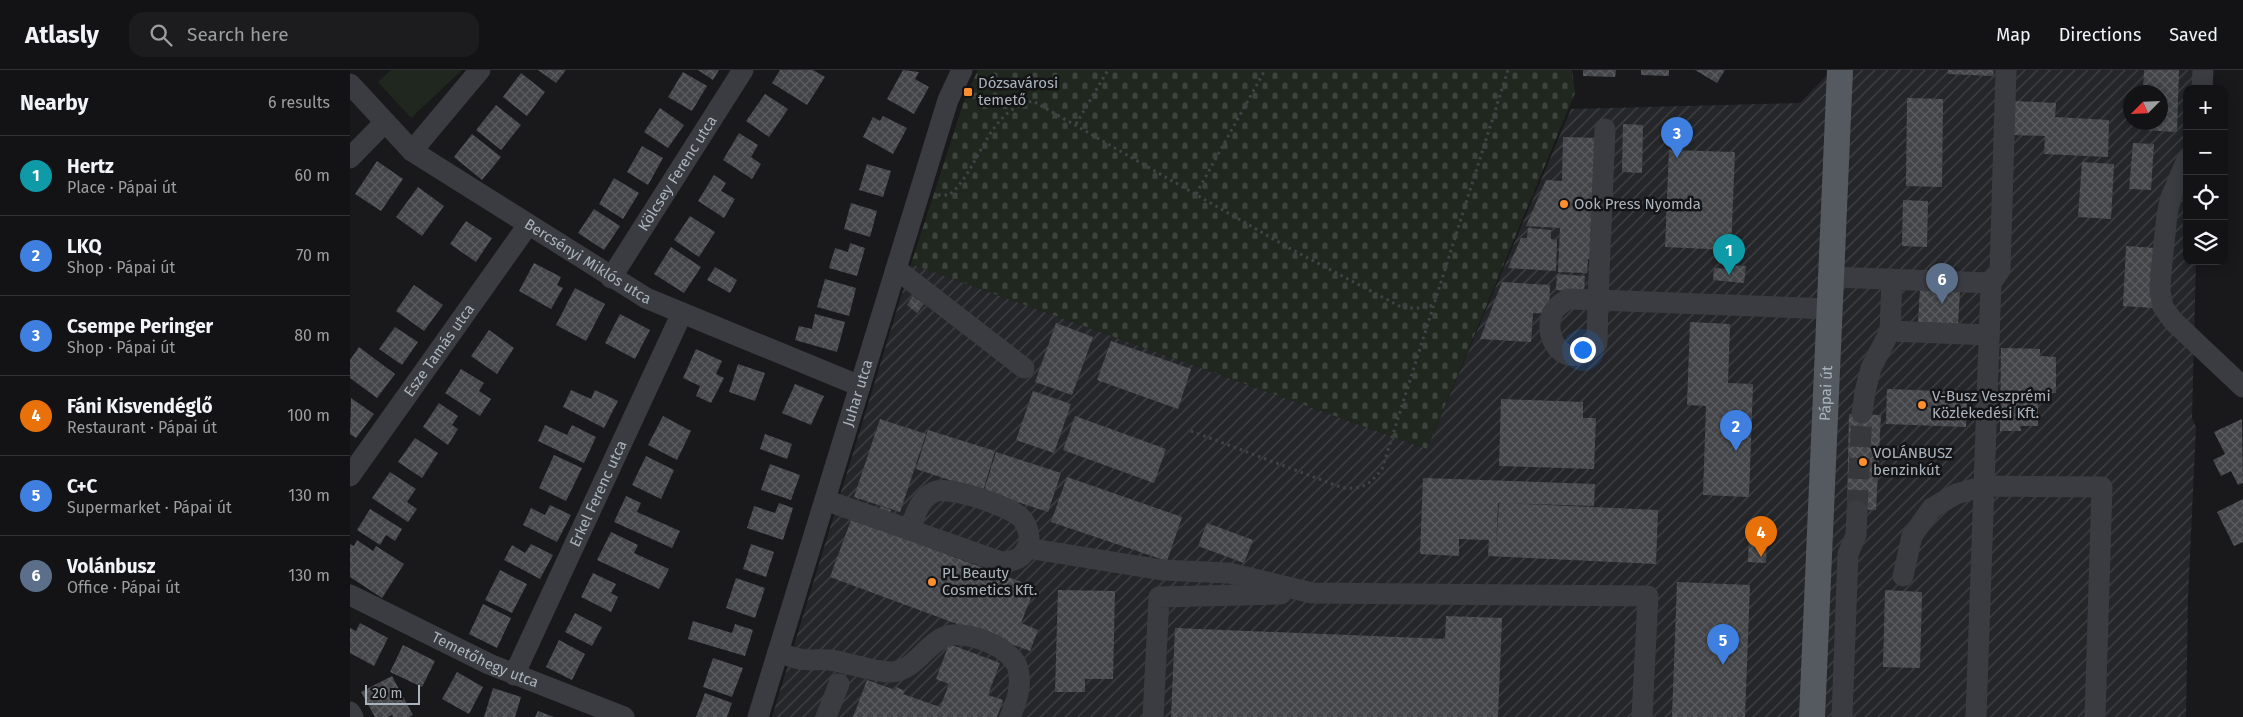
<!DOCTYPE html>
<html lang="en">
<head>
<meta charset="utf-8">
<style>
	body { margin:0; font-family:"Fira Sans",sans-serif; background:#1c1c1e; color:#f1f3f6 }
	.controls { position:absolute; right:15px; top:15px; display:grid; overflow:hidden; border-radius:10px; box-shadow:0 2px 12px #0003 }
	.controls button { width:45px; height:45px; display:grid; place-items:center; padding:0; border:0; border-bottom:1px solid #323234; background:#131315; color:#f1f3f6; font:25px sans-serif }
	.compass { position:absolute; left:1773px; top:15px; width:45px; height:45px; border-radius:50%; background:#131315; box-shadow:0 2px 12px #0003; rotate:246deg }
	.scale { position:absolute; left:15px; bottom:12px; width:55px; box-sizing:border-box; padding-left:5px; border:2px solid #aab3bc; border-top:0; font-size:14px; line-height:18px; white-space:nowrap; color:#aab3bc; -webkit-text-stroke:4px #141417; paint-order:stroke }
	.you { position:absolute; left:1232px; top:279px; width:18px; height:18px; margin:-12px; border:4px solid #fff; border-radius:50%; background:#1a73e8; box-shadow:0 0 0 8px #1a73e833 }
	.badge { display:grid; place-items:center; width:32px; height:32px; border-radius:50%; background:#d93025; color:#fff; font-size:16px; font-weight:700 }
	.pin { position:absolute; translate:-50% -41px; filter:drop-shadow(0 1px 2px #0008) }
	.pin::after { content:''; position:absolute; top:26px; width:18px; height:15px; background:inherit; clip-path:polygon(0 0,100% 0,50% 100%) }
	.list { margin:0; padding:0; list-style:none }
	h2 { display:flex; justify-content:space-between; align-items:center; height:65px; margin:0; padding:0 20px; font-size:21px }
	h2 small { font-size:16px; font-weight:400; color:#9d9ea0 }
	.list li { display:grid; grid-template-columns:32px 1fr auto; gap:15px; align-items:center; box-sizing:border-box; height:80px; padding:0 20px; border-top:1px solid #323234 }
	.list b { display:block; font-size:19px; white-space:nowrap }
	.list p { margin:0; font-size:16px; white-space:nowrap; color:#9d9ea0 }
	.list em { font-size:16px; font-style:normal; color:#9d9ea0 }
	.icon { flex:none; width:28px; height:28px; fill:none; stroke:currentColor; stroke-width:2; stroke-linecap:round; stroke-linejoin:round }
	.map { position:relative; flex:none; width:1893px; height:647px; overflow:hidden }
	header { display:flex; align-items:center; gap:30px; box-sizing:border-box; height:70px; padding:0 25px; background:#131315; border-bottom:1px solid #323234 }
	header strong { font-size:24px }
	nav { display:flex; gap:28px; margin-inline-start:auto; font-size:18px }
	.search { width:350px; height:45px; background:#1c1c1e; display:flex; align-items:center; gap:12px; box-sizing:border-box; padding:0 18px; border-radius:15px; color:#9d9ea0; font-size:19px }
	main { display:flex }
	aside { flex:1; background:#131315 }
	.map>svg:first-child { display:block }
</style>
</head>
<body>
<header>
<strong>Atlasly</strong>
<div class="search"><svg class="icon" aria-label="search" viewBox="0 0 24 24"><circle cx="10" cy="10" r="6"/><path d="M15 15l6 6"/></svg>Search here</div>
<nav><a>Map</a><a>Directions</a><a>Saved</a></nav>
</header>
<main>
<aside>
<h2>Nearby<small>6 results</small></h2>
<ul class="list">
<li><span class="badge" style="background:#0f9aa8">1</span><div><b>Hertz</b><p>Place · Pápai út</p></div><em>60 m</em></li>
<li><span class="badge" style="background:#3f7fe0">2</span><div><b>LKQ</b><p>Shop · Pápai út</p></div><em>70 m</em></li>
<li><span class="badge" style="background:#3f7fe0">3</span><div><b>Csempe Peringer</b><p>Shop · Pápai út</p></div><em>80 m</em></li>
<li><span class="badge" style="background:#e8710a">4</span><div><b>Fáni Kisvendéglő</b><p>Restaurant · Pápai út</p></div><em>100 m</em></li>
<li><span class="badge" style="background:#3f7fe0">5</span><div><b>C+C</b><p>Supermarket · Pápai út</p></div><em>130 m</em></li>
<li><span class="badge" style="background:#5c6f8a">6</span><div><b>Volánbusz</b><p>Office · Pápai út</p></div><em>130 m</em></li>
</ul>
</aside>
<div class="map">
<svg width="1893" height="647" viewBox="0 0 1893 647">
	<defs>
		<pattern id="industrial-furrows" width="10" height="10" patternUnits="userSpaceOnUse" patternTransform="scale(1.25)"><rect width="10" height="10" fill="#252629"/><path d="M-1 1l2-2M0 10L10 0M9 11l2-2" fill="none" stroke="#424346"/></pattern>
		<pattern id="cemetery-stones" width="16" height="16" patternUnits="userSpaceOnUse" patternTransform="scale(1.25)"><rect width="16" height="16" fill="#1f271e"/><path d="M2 7V4a2 2 0 0 1 4 0v3zM10 15v-3a2 2 0 0 1 4 0v3z" fill="#3d443d"/></pattern>
		<pattern id="building-cross-hatch" width="8" height="8" patternUnits="userSpaceOnUse" patternTransform="scale(1.25)"><rect width="8" height="8" fill="#434549"/><path d="M0 0l8 8M0 8l8-8" fill="none" stroke="#5b5d61"/></pattern>
	</defs>
	<rect width="100%" height="100%" fill="#19191c"/>
	<path fill="url(#industrial-furrows)" fill-rule="evenodd" d="M1482,0H1850L1849,19H1837V191H1846L1842,348L1846,357L1838,528L1836,647H422L561,194L1077,379L1221,39L1450,33ZM1780,22H1810V52H1780Z"/>
	<path fill="url(#cemetery-stones)" d="M628,0H1222L1225,23L1077,379L561,194L615,28Z"/>
	<path fill="#1f271e" d="M41,0H112L61,48L28,12Z"/>
	<g fill="url(#building-cross-hatch)">
		<path d="M188,0H216L206,13Z"/>
		<path d="M348,0H369L363,10Z"/>
		<path d="M430,0H463L475,7L457,35L422,13Z"/>
		<path d="M553,0L569,2L565,9L579,17L564,44L537,29Z"/>
		<path d="M1233,0H1266L1265,7L1233,6Z"/>
		<path d="M1291,0H1319V6L1291,5Z"/>
		<path d="M1345,0H1375L1367,13Z"/>
		<path d="M1598,0H1644L1643,6L1598,4Z"/>
		<path d="M1794,0H1829L1827,62L1792,60V52H1810V22H1793Z"/>
		<path d="M333,2L357,16L342,41L318,27Z"/>
		<path d="M171,3L195,22L177,46L153,27Z"/>
		<path d="M415,24L438,39L419,67L396,51Z"/>
		<path d="M1557,28L1593,29L1592,117L1556,116Z"/>
		<path d="M1664,31L1706,33L1705,47L1759,50L1758,87L1694,84L1695,66L1662,65Z"/>
		<path d="M146,35L171,55L151,80L126,60Z"/>
		<path d="M310,38L334,55L318,78L294,62Z"/>
		<path d="M533,46L557,58L543,84L513,67L523,47L530,51Z"/>
		<path d="M1273,54L1293,55L1292,103L1272,102Z"/>
		<path d="M389,63L408,75L401,87L411,94L402,109L373,90Z"/>
		<path d="M122,64L151,87L132,110L104,87Z"/>
		<path d="M1213,67L1250,68L1245,189H1238L1237,203L1208,202L1210,158L1176,156L1196,110L1212,111Z"/>
		<path d="M1783,73L1804,74L1801,120L1779,119Z"/>
		<path d="M292,76L313,88L298,115L277,102Z"/>
		<path d="M1319,80L1385,82L1381,180L1315,177Z"/>
		<path d="M27,91L53,109L31,141L5,124Z"/>
		<path d="M1732,92L1764,94L1761,149L1728,147Z"/>
		<path d="M517,94L541,101L533,127L509,120Z"/>
		<path d="M364,105L376,113L371,121L385,129L374,148L348,131Z"/>
		<path d="M264,108L289,123L273,149L249,134Z"/>
		<path d="M68,117L94,136L72,166L46,147Z"/>
		<path d="M1553,130L1578,131L1577,177L1552,176Z"/>
		<path d="M501,133L527,141L520,167L494,159Z"/>
		<path d="M244,139L270,156L254,180L228,163Z"/>
		<path d="M340,146L365,162L349,187L324,170Z"/>
		<path d="M116,151L142,168L126,192L100,174Z"/>
		<path d="M1178,158L1201,160V169L1207,170L1206,201L1158,198L1171,168H1177Z"/>
		<path d="M500,173L515,178L507,206L479,198L485,178L498,182Z"/>
		<path d="M1776,176L1806,178L1803,238L1773,236Z"/>
		<path d="M321,177L351,197L334,223L304,204Z"/>
		<path d="M184,193L211,207L207,215L213,218L201,239L169,221Z"/>
		<path d="M1378,195L1396,196L1394,213L1363,210L1364,198L1378,199Z"/>
		<path d="M365,197L387,210L380,223L357,210Z"/>
		<path d="M1207,204L1235,206L1234,222L1206,220Z"/>
		<path d="M475,209L506,218L499,246L467,237Z"/>
		<path d="M1152,212L1200,215L1199,244L1183,243L1181,272L1130,269Z"/>
		<path d="M64,215L93,235L74,261L46,241Z"/>
		<path d="M225,218L255,234L236,271L206,255Z"/>
		<path d="M1570,219L1610,222L1608,254L1568,252Z"/>
		<path d="M563,226L574,234L567,243L557,235Z"/>
		<path d="M270,244L300,260L285,289L255,273Z"/>
		<path d="M465,244L495,252L487,282L445,270L449,256L462,259Z"/>
		<path d="M1340,252L1380,254L1378,313L1403,314L1399,427L1353,425L1356,336L1337,335Z"/>
		<path d="M706,253L743,267L722,325L685,312Z"/>
		<path d="M45,257L68,272L52,295L29,279Z"/>
		<path d="M139,260L164,278L147,304L121,286Z"/>
		<path d="M761,271L841,299L828,339L747,310Z"/>
		<path d="M9,277L45,304L27,328L0,308V290Z"/>
		<path d="M1651,278L1690,279V286L1706,287V323L1688,322V356H1670L1671,361H1650Z"/>
		<path d="M346,279L372,291L366,304L374,308L361,333L346,326L350,316L333,308Z"/>
		<path d="M388,294L415,303L405,331L379,322Z"/>
		<path d="M111,299L134,313L129,321L141,329L130,346L95,323Z"/>
		<path d="M445,314L474,326L461,355L432,343Z"/>
		<path d="M1537,319L1617,322L1616,357L1536,354Z"/>
		<path d="M221,320L241,329L245,320L268,331L254,358L213,337Z"/>
		<path d="M683,321L721,334L704,383L666,370Z"/>
		<path d="M1,328L24,344L6,368L0,364Z"/>
		<path d="M1151,329L1233,332V348H1246L1244,399L1149,396Z"/>
		<path d="M89,333L108,346L102,355L108,359L98,375L73,357Z"/>
		<path d="M1499,344L1531,345L1526,440L1497,439Z"/>
		<path d="M313,346L341,361L327,390L298,375Z"/>
		<path d="M725,346L816,379L804,413L713,380Z"/>
		<path d="M530,349L576,364L550,442L504,427Z"/>
		<path d="M1892,349L1893,413L1888,415L1881,401L1871,406L1863,390L1875,384L1864,362Z"/>
		<path d="M195,355L217,365L222,355L246,367L234,393L188,371Z"/>
		<path d="M578,360L645,381L633,421L566,399Z"/>
		<path d="M415,364L442,374L437,389L410,379Z"/>
		<path d="M65,368L88,383L72,408L48,392Z"/>
		<path d="M646,382L711,403L698,442L634,421Z"/>
		<path d="M204,385L232,398L216,431L189,418Z"/>
		<path d="M296,386L324,400L311,429L282,415Z"/>
		<path d="M420,394L450,405L441,430L411,420Z"/>
		<path d="M40,402L66,419L57,432L67,439L58,452L22,428Z"/>
		<path d="M717,407L832,447L817,491L701,452Z"/>
		<path d="M1073,408L1245,414L1244,436L1148,433L1146,480L1149,433L1308,440L1306,494L1138,486L1139,470L1109,469V486L1070,484Z"/>
		<path d="M276,426L291,433L287,442L330,461L322,478L264,452Z"/>
		<path d="M1893,429V472L1884,476L1867,442Z"/>
		<path d="M429,433L443,438L433,470L397,458L404,436L425,443Z"/>
		<path d="M200,435L221,445L207,472L173,455L181,438L195,445Z"/>
		<path d="M530,436L541,440L534,461L685,517L671,553L688,560L680,581L480,507L501,450L522,457Z"/>
		<path d="M20,439L52,459L45,471L36,465L30,475L7,460Z"/>
		<path d="M857,453L903,470L894,493L848,476Z"/>
		<path d="M261,462L288,475L284,483L319,499L309,519L247,490Z"/>
		<path d="M1399,469L1417,470L1416,493L1398,492Z"/>
		<path d="M7,470L23,481L26,476L54,494L32,528L0,507V474L4,476Z"/>
		<path d="M181,474L203,485L190,509L154,490L162,475L175,483Z"/>
		<path d="M401,474L424,482L416,507L393,499Z"/>
		<path d="M150,500L177,514L162,543L135,530Z"/>
		<path d="M243,503L266,514L261,523L268,527L261,542L231,527Z"/>
		<path d="M386,508L415,518L405,548L376,538Z"/>
		<path d="M1327,512L1400,515L1395,647H1322Z"/>
		<path d="M708,520L765,521L763,609H735V622H705Z"/>
		<path d="M1535,520L1572,522L1570,598L1533,597Z"/>
		<path d="M133,534L161,548L147,578L119,564Z"/>
		<path d="M225,543L252,557L242,576L215,562Z"/>
		<path d="M1096,546L1152,548L1148,647H821L825,558L1095,569Z"/>
		<path d="M343,551L382,563L385,554L403,560L395,586L338,569Z"/>
		<path d="M10,553L38,568L24,596L0,583V558L6,561Z"/>
		<path d="M209,570L235,584L222,610L196,597Z"/>
		<path d="M599,574L650,593L638,625L653,630L647,647H503L517,610L545,620L546,617L555,621L553,624L590,637L599,614L586,609Z"/>
		<path d="M53,575L85,591L72,617L40,602Z"/>
		<path d="M363,588L393,598L382,627L353,617Z"/>
		<path d="M107,602L133,617L119,644L92,629Z"/>
		<path d="M42,606L63,645L59,647H43L42,645L38,647H25L11,622Z"/>
		<path d="M143,618L171,627L165,647H134Z"/>
		<path d="M355,623L382,633L377,647H346Z"/>
		<path d="M188,641L204,647H185Z"/>
	</g>
	<g fill="none" stroke-linecap="round" stroke-linejoin="round">
		<path stroke="#36383c" stroke-width="21" stroke-dasharray="21 11" stroke-linecap="butt" d="M1507,441L1512,343"/>
		<g stroke="#3f4448" stroke-width="3" stroke-dasharray="2.5 4" stroke-linecap="butt">
			<path d="M726,54L758,0"/>
			<path d="M846,124L915,0"/>
			<path d="M588,125H599C631,99 636,40 683,31L939,178L1053,238H1070L1084,235"/>
			<path d="M841,361L993,418C1014,419 1019,415 1032,399L1158,0"/>
		</g>
		<g stroke="#3a3c41" stroke-width="21">
			<path id="s1" d="M0,14L62,81L296,228L510,316"/>
			<path d="M1852,19L1853,0"/>
			<path d="M1255,59L1248,230L1480,239"/>
			<path d="M62,81L130,0"/>
			<path d="M0,88L35,52"/>
			<path d="M1837,90L1821,127L1817,145L1811,202L1810,221L1813,237L1823,251L1893,317"/>
			<path d="M546,199L674,298"/>
			<path d="M1482,207L1641,213"/>
			<path id="s2" d="M261,208L393,0"/>
			<path d="M1218,229L1248,230L1247,273C1243,276 1238,281 1234,283C1208,295 1193,262 1203,242C1206,237 1213,232 1218,229Z"/>
			<path d="M1540,261L1639,265"/>
			<path d="M1512,343L1515,322L1521,298L1540,261L1542,209"/>
			<path id="s3" d="M0,406L178,155"/>
			<path d="M475,430L648,491C675,496 687,471 673,450C664,437 598,415 584,422C569,429 565,445 560,460"/>
			<path d="M677,478L812,500L879,503L962,523L1298,526L1292,647"/>
			<path d="M1553,506L1562,466L1582,438L1606,424L1634,416L1752,417L1745,647"/>
			<path id="s4" d="M0,525L139,594L274,647"/>
			<path d="M428,582C435,584 442,588 450,589C460,591 470,589 480,590C500,593 520,601 540,602C564,602 575,575 594,567C614,558 663,577 668,599C672,616 667,631 660,647"/>
			<path id="s5" d="M164,605L332,243"/>
			<path d="M0,642L3,647"/>
			<path id="s6" d="M408,647L598,30L612,0"/>
			<path d="M476,647L489,614"/>
			<path d="M803,647L809,527L931,524"/>
			<path d="M1492,647L1498,484L1506,465L1507,441"/>
			<path d="M1626,647L1641,213L1650,200L1656,0"/>
		</g>
		<path stroke="#555a60" stroke-width="26" id="s7" d="M1462,647L1490,0"/>
	</g>
	<g fill="#ff8f2d" stroke="#141417" stroke-width="2">
		<rect x="613" y="17" width="10" height="10" rx="2.5"/>
		<circle cx="1214" cy="134" r="5"/>
		<circle cx="1572" cy="335" r="5"/>
		<circle cx="1513" cy="392" r="5"/>
		<circle cx="582" cy="512" r="5"/>
	</g>
	<g text-anchor="middle" dominant-baseline="central" stroke-width="5" stroke-linejoin="round" paint-order="stroke">
		<g font-size="15" fill="#aab3bc" stroke="#141417" text-anchor="start">
			<text x="628" y="13">Dózsavárosi<tspan x="628" dy="17">temető</tspan></text>
			<text x="1224" y="134">Ook Press Nyomda</text>
			<text x="1582" y="326">V-Busz Veszprémi<tspan x="1582" dy="17">Közlekedési Kft.</tspan></text>
			<text x="1523" y="383">VOLÁNBUSZ<tspan x="1523" dy="17">benzinkút</tspan></text>
			<text x="592" y="503">PL Beauty<tspan x="592" dy="17">Cosmetics Kft.</tspan></text>
		</g>
		<g font-size="15" fill="#aab3bc" stroke="#141417">
			<text stroke="none"><textPath href="#s2" startOffset="124">Kölcsey Ferenc utca</textPath></text>
			<text stroke="none"><textPath href="#s1" startOffset="299">Bercsényi Miklós utca</textPath></text>
			<text stroke="none"><textPath href="#s3" startOffset="154">Esze Tamás utca</textPath></text>
			<text stroke="none"><textPath href="#s6" startOffset="339">Juhar utca</textPath></text>
			<text stroke="none"><textPath href="#s7" startOffset="324">Pápai út</textPath></text>
			<text stroke="none"><textPath href="#s5" startOffset="200">Erkel Ferenc utca</textPath></text>
			<text stroke="none"><textPath href="#s4" startOffset="150">Temetőhegy utca</textPath></text>
		</g>
	</g>
</svg>
<div class="controls">
<button>+</button>
<button>−</button>
<button><svg class="icon" aria-label="locate" viewBox="0 0 24 24"><circle cx="12" cy="12" r="6"/><path d="M12 2v4M12 18v4M2 12h4M18 12h4"/></svg></button>
<button><svg class="icon" aria-label="layers" viewBox="0 0 24 24"><path d="M12 4l9 5-9 5-9-5zM3 14l9 5 9-5"/></svg></button>
</div>
<svg class="compass" viewBox="-18 -18 36 36"><path d="M0-13l5 13h-10z" fill="#e53935"/><path d="M0 13l5-13h-10z" fill="#9d9ea0"/></svg>
<div class="scale">20 m</div>
<div class="you"></div>
<div class="pin badge" style="left:1379px;top:205px;background:#0f9aa8">1</div>
<div class="pin badge" style="left:1386px;top:381px;background:#3f7fe0">2</div>
<div class="pin badge" style="left:1327px;top:88px;background:#3f7fe0">3</div>
<div class="pin badge" style="left:1411px;top:487px;background:#e8710a">4</div>
<div class="pin badge" style="left:1373px;top:595px;background:#3f7fe0">5</div>
<div class="pin badge" style="left:1592px;top:234px;background:#5c6f8a">6</div>
</div>
</main>
</body>
</html>
